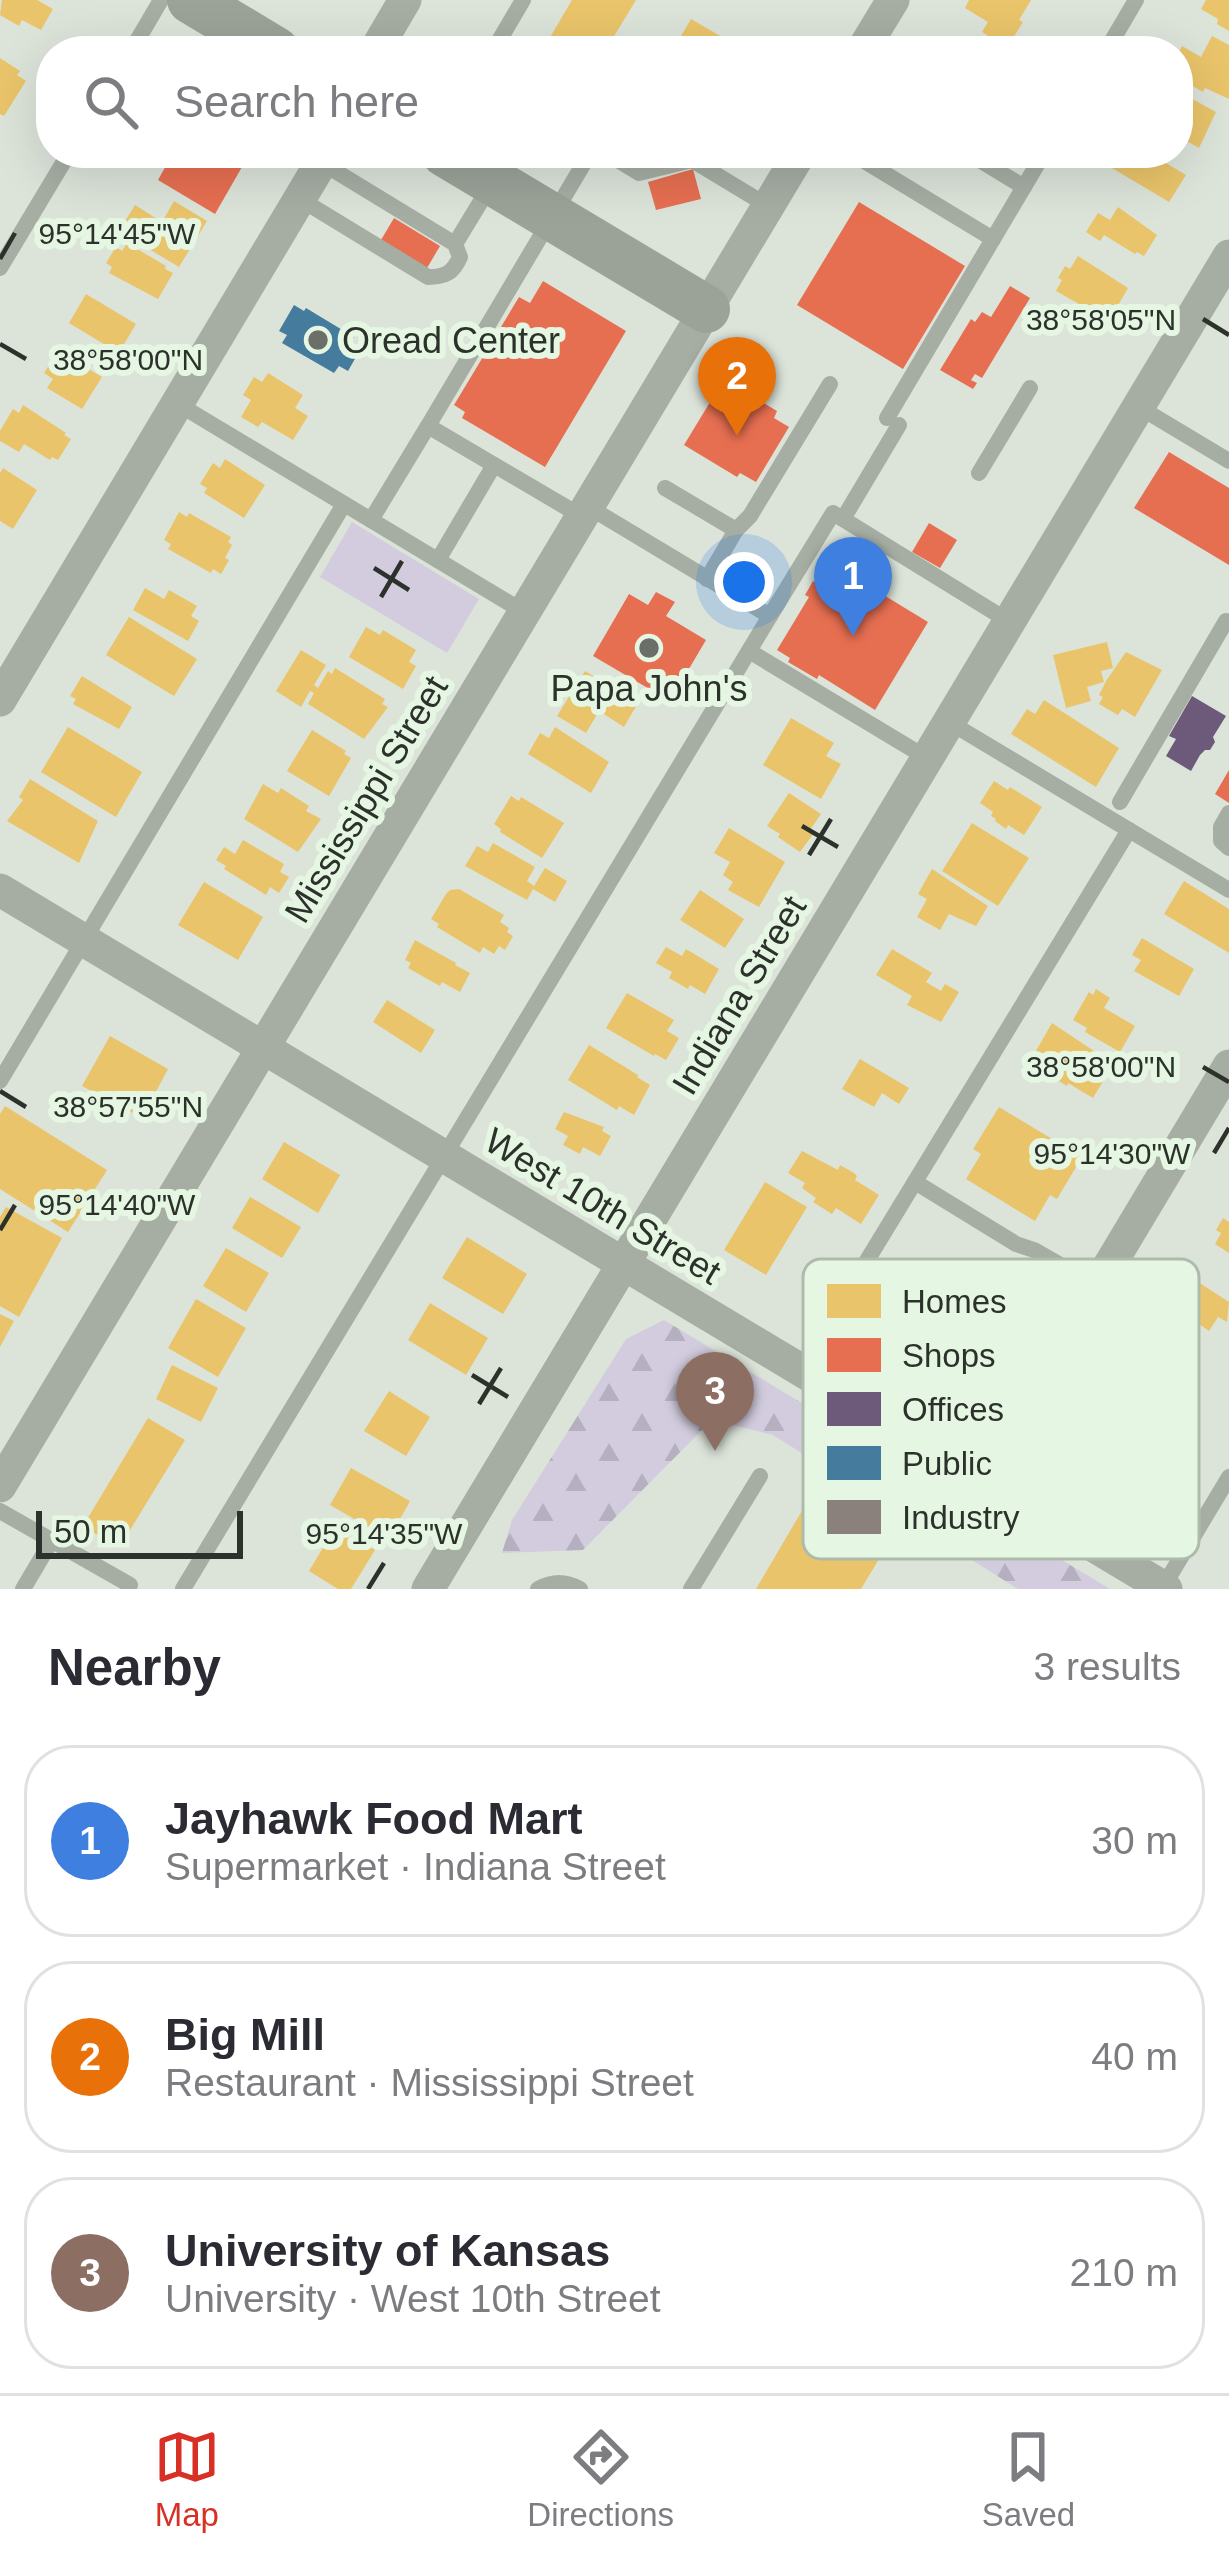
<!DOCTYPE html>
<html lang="en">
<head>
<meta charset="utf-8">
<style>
	body { margin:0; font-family:Helvetica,sans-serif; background:#f7f7f7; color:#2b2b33 }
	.scale { position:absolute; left:36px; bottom:30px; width:207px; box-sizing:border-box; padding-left:12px; border:6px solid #2c322b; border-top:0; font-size:33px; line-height:42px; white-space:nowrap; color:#2c322b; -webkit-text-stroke:9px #e5f6e3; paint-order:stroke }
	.you { position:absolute; left:744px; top:582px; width:42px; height:42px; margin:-30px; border:9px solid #fff; border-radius:50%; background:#1a73e8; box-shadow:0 0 0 18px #1a73e833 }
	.badge { display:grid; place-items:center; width:78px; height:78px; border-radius:50%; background:#d93025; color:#fff; font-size:39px; font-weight:700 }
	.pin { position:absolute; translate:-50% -99px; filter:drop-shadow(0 3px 6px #0008) }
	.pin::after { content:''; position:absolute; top:63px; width:42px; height:36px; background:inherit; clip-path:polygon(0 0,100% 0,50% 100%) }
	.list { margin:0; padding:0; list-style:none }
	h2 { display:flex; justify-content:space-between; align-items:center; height:156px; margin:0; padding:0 48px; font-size:51px }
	h2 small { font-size:39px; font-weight:400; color:#7c7c81 }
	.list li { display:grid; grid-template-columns:78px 1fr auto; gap:36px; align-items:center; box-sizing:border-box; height:192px; margin:0 24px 24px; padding:0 24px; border:3px solid #e1e1e2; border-radius:48px }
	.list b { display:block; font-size:45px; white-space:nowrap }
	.list p { margin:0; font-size:39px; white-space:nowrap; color:#7c7c81 }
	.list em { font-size:39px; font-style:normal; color:#7c7c81 }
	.icon { flex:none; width:66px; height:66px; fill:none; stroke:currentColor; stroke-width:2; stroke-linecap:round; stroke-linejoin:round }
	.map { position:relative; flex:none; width:1229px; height:1589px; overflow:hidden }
	.search { position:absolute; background:#fff; box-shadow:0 12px 48px #0002; left:36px; right:36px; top:36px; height:132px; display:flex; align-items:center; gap:30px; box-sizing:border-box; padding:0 42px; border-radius:48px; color:#7c7c81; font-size:45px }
	.sheet { height:804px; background:#fff }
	nav { display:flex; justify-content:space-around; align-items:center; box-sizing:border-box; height:168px; border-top:3px solid #e1e1e2; background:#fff; font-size:33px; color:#7c7c81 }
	nav a { display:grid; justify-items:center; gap:6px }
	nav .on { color:#d93025 }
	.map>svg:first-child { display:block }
</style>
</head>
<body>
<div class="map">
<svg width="1229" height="1589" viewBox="0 0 1229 1589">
	<defs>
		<pattern id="forest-firs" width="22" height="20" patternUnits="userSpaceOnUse" patternTransform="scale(3)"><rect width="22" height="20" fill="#d2ccde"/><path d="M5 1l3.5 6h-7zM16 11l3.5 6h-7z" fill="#b4b0bf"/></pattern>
	</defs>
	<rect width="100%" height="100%" fill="#dce4da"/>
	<path fill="url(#forest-firs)" d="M664,1320L1110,1589H1018L773,1435L712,1420L583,1550L502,1553L512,1520L626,1339Z"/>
	<path fill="#d2ccde" d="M352,522L479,599L447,653L320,577Z"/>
	<g fill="#e9c46a">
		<path d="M2,0H37L53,9L41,30L22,20L19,26L0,15Z"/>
		<path d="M572,0H636L605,51H542Z"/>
		<path d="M969,0H1031L1019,20L1023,22L1010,43L1001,38L998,42L982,32L988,22L965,8Z"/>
		<path d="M1206,0H1229V31L1217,24L1218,19L1201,9Z"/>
		<path d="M691,19L746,51H672Z"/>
		<path d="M1212,36L1229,45V99L1205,88L1203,92L1184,81L1186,76L1178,71V54L1182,46L1201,57Z"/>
		<path d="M963,39L983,51H956Z"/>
		<path d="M0,58L20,71L17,75L26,81L4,116L0,114Z"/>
		<path d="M1178,91L1216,112L1199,148L1178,136Z"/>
		<path d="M1114,153H1149L1186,175L1169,202L1107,165Z"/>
		<path d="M174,201L207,221L179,267L119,231L135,205L162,222Z"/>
		<path d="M1118,207L1157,235L1144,256L1137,252L1135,254L1104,235L1100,241L1086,232L1098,213L1110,220Z"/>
		<path d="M127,243L166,266L165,269L173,273L158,299L109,273L112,267L106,263L116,247L122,251Z"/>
		<path d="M1078,256L1128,288L1110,319L1101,315L1100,316L1056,291L1062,280L1058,278L1065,266L1070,269Z"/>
		<path d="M86,294L136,324L120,351L113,346L112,349L69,323Z"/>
		<path d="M58,351L102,377L82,409L47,388L53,379L44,373Z"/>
		<path d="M268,373L303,395L295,408L308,416L293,440L262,422L258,427L241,417L251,400L243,395L254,377L262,382Z"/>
		<path d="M23,405L66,433L64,435L71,439L58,460L52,457L50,460L24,444L19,452L0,441V431L13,409L19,413Z"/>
		<path d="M225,459L265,485L244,518L204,493L207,488L200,484L213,463L220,468Z"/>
		<path d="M3,468L37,490L13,529L0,521V473Z"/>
		<path d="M179,512L187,517L189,513L231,537L228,542L232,545L225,558L229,560L221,574L213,569L211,573L168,549L171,544L164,540Z"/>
		<path d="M145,588L164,599L169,590L197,606L191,616L199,621L188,641L133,610Z"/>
		<path d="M129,617L197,659L174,696L106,655Z"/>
		<path d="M366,627L380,635L383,630L416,650L409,662L416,666L403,689L349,657Z"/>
		<path d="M1107,642L1113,668L1101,671L1104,682L1087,687L1091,701L1066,708L1053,655Z"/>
		<path d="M301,650L326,665L314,685L318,688L328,671L332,674L335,668L385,699L382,704L388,707L364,739L308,704L314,693L310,691L301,707L276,691Z"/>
		<path d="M1126,652L1162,670L1135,717L1122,709L1118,715L1099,704L1103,697L1099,695L1106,681Z"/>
		<path d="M585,671L638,703L624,727L599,711L586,733L557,716Z"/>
		<path d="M82,676L132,707L119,729L73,704L76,699L70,696Z"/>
		<path d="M1044,700L1119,748L1096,787L1011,734L1027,709L1035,714Z"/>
		<path d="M791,718L834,743L826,756L841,764L821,799L763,765Z"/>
		<path d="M68,727L142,772L116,817L41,772Z"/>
		<path d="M555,727L609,762L591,793L528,754L540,733L549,738Z"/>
		<path d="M312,730L346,751L344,754L351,758L329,796L287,771Z"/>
		<path d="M30,779L98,821L79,863L7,821L23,800L19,797Z"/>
		<path d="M994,781L1008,790L1010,787L1042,807L1024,835L1008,825L1006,829L995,821L996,819L991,816L993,812L980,803Z"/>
		<path d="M263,784L278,793L281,788L309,806L306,811L321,819L298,852L244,819Z"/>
		<path d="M789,793L821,814L810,830L814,833L800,852L778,837L780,834L767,826Z"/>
		<path d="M511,796L519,801L521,797L564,823L542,858L500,832L501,829L494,824Z"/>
		<path d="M972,823L1029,858L998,906L942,871Z"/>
		<path d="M729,828L785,862L759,907L728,890L733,882L723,875L730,862L714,853Z"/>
		<path d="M243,840L284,864L280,872L289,877L279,893L270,887L266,895L224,869L226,866L216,860L224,847L235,854Z"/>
		<path d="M493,843L535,867L527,881L534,886L545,868L567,881L555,902L533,889L527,900L465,866L477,846L488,852Z"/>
		<path d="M932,869L988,906L976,926L949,914L940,930L917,917L927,899L918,894Z"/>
		<path d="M1184,881L1229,909V953L1164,914Z"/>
		<path d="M204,882L263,917L238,960L178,925Z"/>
		<path d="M459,889L504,915L500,922L509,928L507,932L513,936L505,950L499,946L494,954L483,947L480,953L437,927L439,924L431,919L446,894L450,890Z"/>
		<path d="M700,890L744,919L725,948L680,920Z"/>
		<path d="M1142,938L1194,969L1179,996L1134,971L1141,960L1132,955Z"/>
		<path d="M415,940L456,963L455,965L470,973L460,992L442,982L440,986L408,968L411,963L405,960Z"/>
		<path d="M666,947L682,956L686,949L719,969L705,994L690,985L688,989L669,978L672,972L656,963Z"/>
		<path d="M892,949L932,973L926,982L941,991L945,984L959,992L941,1022L907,1005L912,996L876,975Z"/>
		<path d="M1096,989L1110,998L1104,1008L1135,1026L1120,1052L1085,1032L1087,1028L1073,1020L1089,992L1093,995Z"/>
		<path d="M627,993L674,1020L667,1031L679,1038L666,1060L655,1054L654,1056L606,1028Z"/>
		<path d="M387,1000L435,1030L421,1053L373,1022Z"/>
		<path d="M1052,1023L1109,1061L1101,1075L1105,1078L1093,1098L1068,1083L1067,1086L1059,1081L1060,1079L1055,1076L1058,1070L1033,1056Z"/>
		<path d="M110,1036L168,1069L142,1118L82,1086Z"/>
		<path d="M589,1045L638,1075L637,1077L650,1085L634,1115L619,1106L617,1110L568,1080Z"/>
		<path d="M860,1059L909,1088L899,1104L882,1093L874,1107L842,1089Z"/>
		<path d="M5,1106L107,1170L68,1232L0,1189V1114Z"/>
		<path d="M999,1107L1082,1157L1057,1199L1050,1195L1035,1221L966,1179L981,1154L973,1149Z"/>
		<path d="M564,1112L604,1127L602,1131L611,1136L600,1156L583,1147L580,1154L563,1145L568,1136L555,1129Z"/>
		<path d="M284,1142L340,1175L318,1213L262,1179Z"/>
		<path d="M802,1151L838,1170L840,1165L854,1173L857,1176L855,1180L879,1195L861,1224L836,1208L832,1214L813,1202L816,1198L802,1188L805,1183L788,1173Z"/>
		<path d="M765,1182L807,1207L766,1275L724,1250Z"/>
		<path d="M250,1197L301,1227L282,1258L232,1228Z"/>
		<path d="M6,1207L62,1238L19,1317L0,1306V1217Z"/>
		<path d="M1223,1218L1229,1222V1253L1215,1244L1221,1233L1216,1230Z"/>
		<path d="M467,1237L527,1274L503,1314L442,1278Z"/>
		<path d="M226,1248L269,1273L246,1312L203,1286Z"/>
		<path d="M1184,1273L1229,1302L1227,1322L1218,1317L1209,1331L1166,1301Z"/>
		<path d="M196,1299L246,1328L218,1377L168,1348Z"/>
		<path d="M430,1303L488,1338L466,1375L408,1340Z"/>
		<path d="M0,1314L14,1321L0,1347Z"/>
		<path d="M172,1365L218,1388L201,1422L156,1399Z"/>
		<path d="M389,1391L430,1417L406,1456L364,1431Z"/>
		<path d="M148,1418L185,1440L119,1548L83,1526Z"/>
		<path d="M351,1468L410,1501L389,1539L330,1505Z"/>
		<path d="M810,1497L829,1508L835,1498L856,1510L850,1520L888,1544L861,1589H756Z"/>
		<path d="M336,1526L375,1550L351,1589H338L309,1571Z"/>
	</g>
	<g fill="#e76f51">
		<path d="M173,153H250L215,214L158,180Z"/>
		<path d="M693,169L701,199L656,210L648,182Z"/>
		<path d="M859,202L965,266L903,369L797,305Z"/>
		<path d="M394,218L440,246L427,268L381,240Z"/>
		<path d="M543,281L626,331L545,467L462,418L465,412L454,405L519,297L530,303Z"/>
		<path d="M1010,286L1030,298L982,378L975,374L971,380L977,383L973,389L940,370L971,319L975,322L982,312L991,317Z"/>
		<path d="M724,379L777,411L774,418L789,427L756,482L740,473L737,477L684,445Z"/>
		<path d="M1169,452L1229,488V565L1134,508Z"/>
		<path d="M929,523L957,540L940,568L912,552Z"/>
		<path d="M813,581L828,590L832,584L850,595L854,588L873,599L877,591L928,622L875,710L819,675L817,679L788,662L790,658L777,650L809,597L805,595Z"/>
		<path d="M656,592L675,602L666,616L706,640L670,701L593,656L629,594L648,605Z"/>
		<path d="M1229,770V803L1215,794Z"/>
	</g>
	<path fill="#6d597a" d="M1192,696L1226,716L1213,737L1215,742L1210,750H1205L1200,755L1191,771L1166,756L1176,739L1169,736Z"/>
	<path fill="#457b9d" d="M294,305L304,311L306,308L354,337L350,344L360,350L348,371L339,366L334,373L282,343L287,335L279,331Z"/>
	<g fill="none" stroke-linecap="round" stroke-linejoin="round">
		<g stroke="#a6aea4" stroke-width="16">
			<path d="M131,51L161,0"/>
			<path d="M493,51L523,0"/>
			<path d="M1106,51L1136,0"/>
			<path d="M606,153L639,173L692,160L768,206"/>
			<path d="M851,153L993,239"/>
			<path d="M968,153L1024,187"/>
			<path d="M300,199L428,277C445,277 453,273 460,257L455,244L322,163"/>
			<path d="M455,244L492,183"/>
			<path d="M0,268L69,153"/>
			<path d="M178,404L524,612"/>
			<path d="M1139,407L1229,461"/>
			<path d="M887,418L1044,153"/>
			<path d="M979,473L1030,388"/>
			<path d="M665,488L736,530L707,579"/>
			<path d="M581,516L428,426L590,153"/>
			<path d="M843,519L899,425"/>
			<path d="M371,520L428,426"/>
			<path d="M736,530L750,516L830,384"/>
			<path d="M438,560L494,465"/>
			<path d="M770,616L833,513L1010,622"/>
			<path d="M749,651L927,758"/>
			<path d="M949,722L1229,890"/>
			<path d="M1120,802L1226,621"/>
			<path d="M1229,813L1221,827V841L1229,848"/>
			<path d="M0,1081L344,504"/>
			<path d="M915,1182L1016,1244L1034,1250L1097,1286"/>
			<path d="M801,1369L1129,830"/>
			<path d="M0,1511L130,1585"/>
			<path d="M1163,1587L1229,1477"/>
			<path d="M23,1589L52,1540"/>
			<path d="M183,1589L770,616L587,506"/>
			<path d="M538,1589C553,1581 565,1581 580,1589"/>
			<path d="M691,1589L760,1476"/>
		</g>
		<g stroke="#a6aea4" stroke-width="33">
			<path d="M375,51L405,0"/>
			<path d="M862,51L893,0"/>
			<path d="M0,700L327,153"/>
			<path d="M0,890L1166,1589"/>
			<path d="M982,1478L1229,1066"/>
			<path d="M0,1486L800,153"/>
			<path d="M428,1589L1229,256"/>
		</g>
		<g stroke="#9ba399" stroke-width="48">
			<path d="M191,0L276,51"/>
			<path d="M445,153L706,309"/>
		</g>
	</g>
	<path fill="none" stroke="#2c322b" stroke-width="4.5" d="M0,259L15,233M1203,319L1229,335M0,344L26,359M374,568L409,590M381,597L402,561M802,826L838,847M809,855L831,819M1203,1067L1229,1082M0,1091L26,1107M1214,1153L1229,1128M0,1230L15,1205M472,1375L508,1397M479,1404L501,1368M368,1589L384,1563"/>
	<g fill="#6a7068" stroke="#e5f6e3" stroke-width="4.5">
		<circle cx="318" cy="340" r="12"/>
		<circle cx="649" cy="648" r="12"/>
	</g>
	<g text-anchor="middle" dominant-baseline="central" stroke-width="12" stroke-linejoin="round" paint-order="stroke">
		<g font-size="36" fill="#2c322b" stroke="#e5f6e3" text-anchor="start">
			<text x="342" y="340">Oread Center</text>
			<text x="649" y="688" text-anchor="middle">Papa John's</text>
		</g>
		<g font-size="36" fill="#2c322b" stroke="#e5f6e3">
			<text transform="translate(366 799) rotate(-59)">Mississippi Street</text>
			<text transform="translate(739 995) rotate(-59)">Indiana Street</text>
			<text transform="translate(603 1206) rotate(31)">West 10th Street</text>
		</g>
	</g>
	<rect x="803" y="1259" width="396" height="300" rx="18" fill="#e5f6e3" stroke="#aebbac" stroke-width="3"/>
	<rect x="827" y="1284" width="54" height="34" fill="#e9c46a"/>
	<rect x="827" y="1338" width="54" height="34" fill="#e76f51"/>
	<rect x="827" y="1392" width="54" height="34" fill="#6d597a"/>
	<rect x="827" y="1446" width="54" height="34" fill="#457b9d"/>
	<rect x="827" y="1500" width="54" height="34" fill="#8a817c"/>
	<g font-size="33" fill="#2c322b">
		<text x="902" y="1313">Homes</text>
		<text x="902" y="1367">Shops</text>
		<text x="902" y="1421">Offices</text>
		<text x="902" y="1475">Public</text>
		<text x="902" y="1529">Industry</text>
	</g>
	<g font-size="30" text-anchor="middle" fill="#2c322b" stroke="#e5f6e3" stroke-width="12" stroke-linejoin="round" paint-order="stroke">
		<text x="117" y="244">95°14'45"W</text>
		<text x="1101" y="330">38°58'05"N</text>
		<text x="128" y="370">38°58'00"N</text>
		<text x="1101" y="1077">38°58'00"N</text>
		<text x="128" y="1117">38°57'55"N</text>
		<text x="1112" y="1164">95°14'30"W</text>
		<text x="117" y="1215">95°14'40"W</text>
		<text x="384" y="1544">95°14'35"W</text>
	</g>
</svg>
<div class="scale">50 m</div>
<div class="you"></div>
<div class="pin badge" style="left:853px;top:636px;background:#3f7fe0">1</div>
<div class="pin badge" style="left:737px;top:436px;background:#e8710a">2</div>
<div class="pin badge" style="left:715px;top:1451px;background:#8d6e63">3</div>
<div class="search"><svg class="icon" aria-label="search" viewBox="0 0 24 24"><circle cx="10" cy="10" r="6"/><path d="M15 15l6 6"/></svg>Search here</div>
</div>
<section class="sheet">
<h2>Nearby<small>3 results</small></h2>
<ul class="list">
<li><span class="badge" style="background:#3f7fe0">1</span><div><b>Jayhawk Food Mart</b><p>Supermarket · Indiana Street</p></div><em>30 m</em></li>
<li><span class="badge" style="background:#e8710a">2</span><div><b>Big Mill</b><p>Restaurant · Mississippi Street</p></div><em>40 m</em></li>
<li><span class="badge" style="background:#8d6e63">3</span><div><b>University of Kansas</b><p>University · West 10th Street</p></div><em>210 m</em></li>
</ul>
</section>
<nav>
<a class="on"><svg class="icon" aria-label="map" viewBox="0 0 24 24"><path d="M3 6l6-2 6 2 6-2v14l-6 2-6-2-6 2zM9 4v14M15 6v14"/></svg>Map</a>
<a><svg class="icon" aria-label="directions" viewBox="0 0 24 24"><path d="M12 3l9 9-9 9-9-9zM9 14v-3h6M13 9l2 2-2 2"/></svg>Directions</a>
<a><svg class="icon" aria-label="saved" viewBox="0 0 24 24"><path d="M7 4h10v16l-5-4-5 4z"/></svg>Saved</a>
</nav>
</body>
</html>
